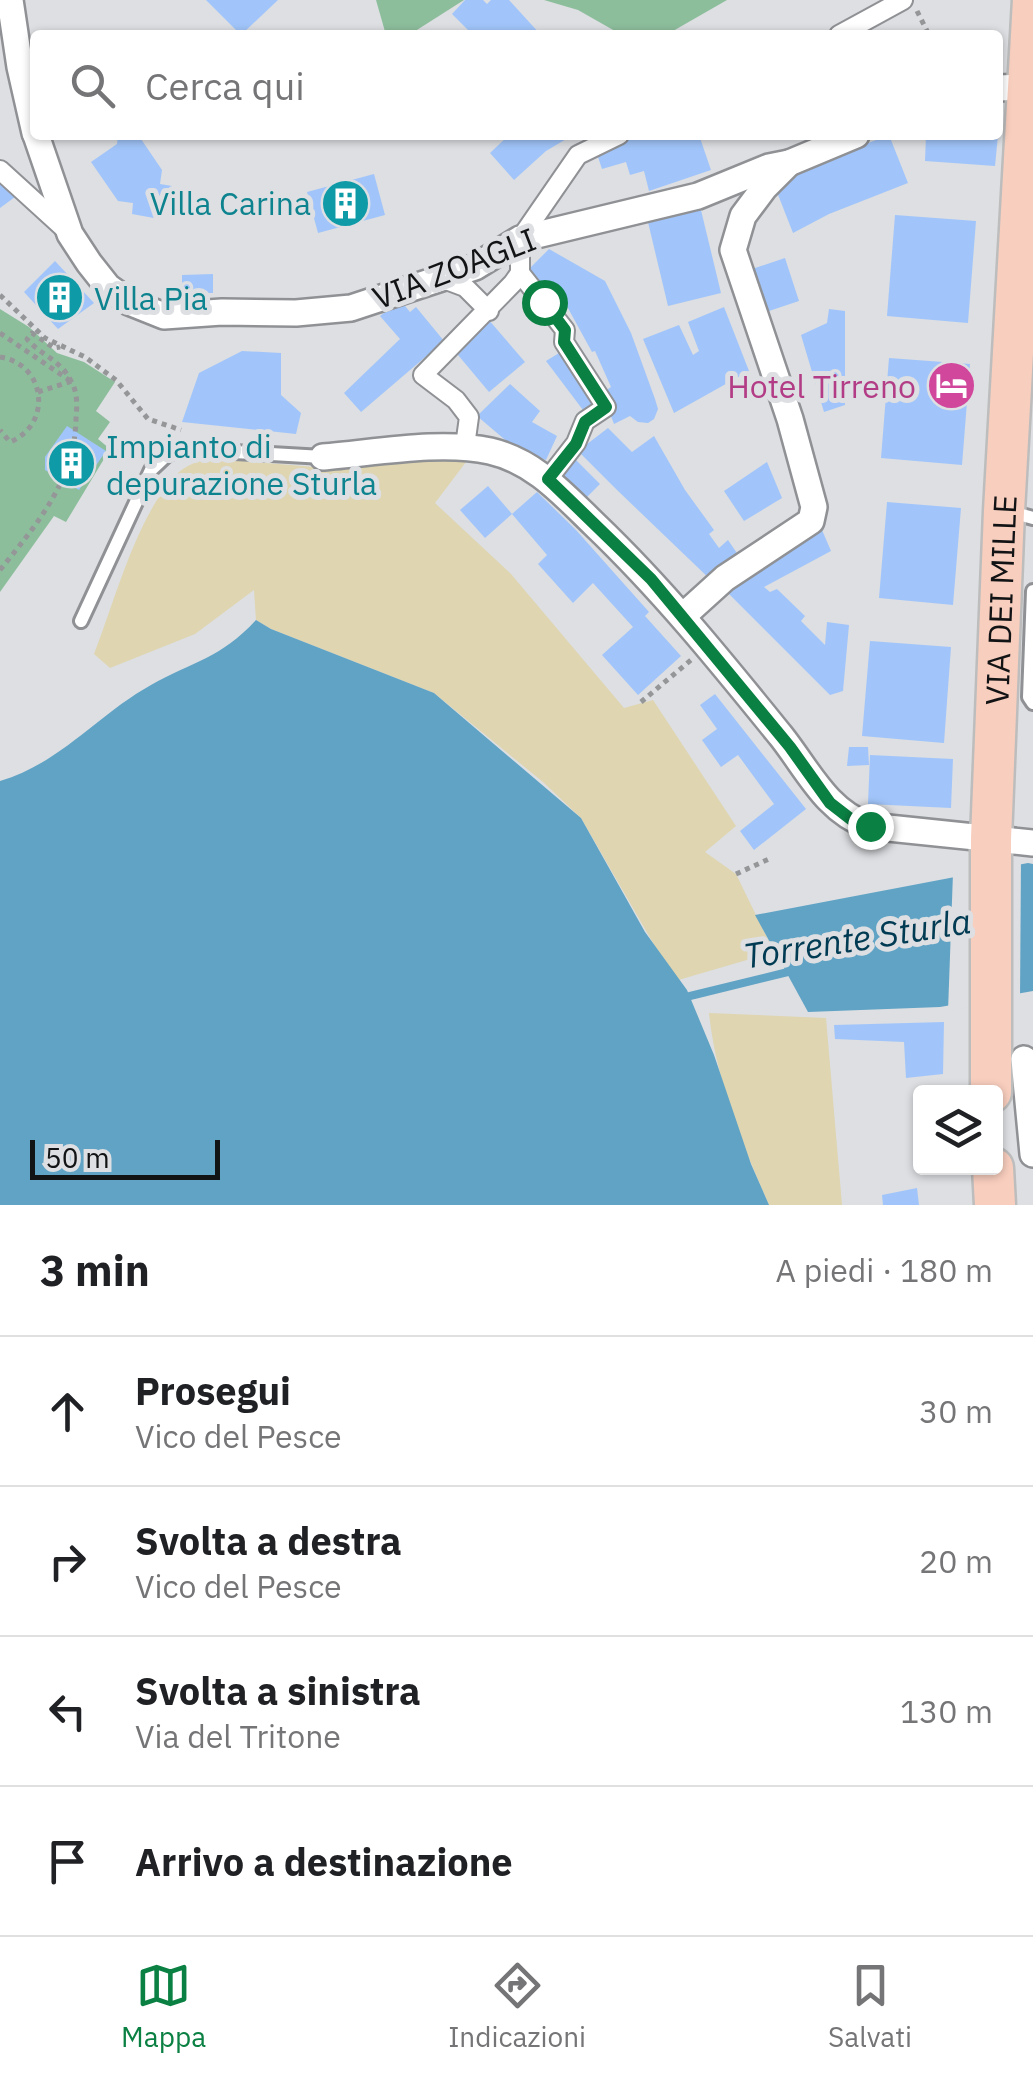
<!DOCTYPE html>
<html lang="it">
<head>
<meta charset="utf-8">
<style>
	body { margin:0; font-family:"IBM Plex Sans",sans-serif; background:#f6f6f6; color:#202124 }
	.controls { position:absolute; right:30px; bottom:30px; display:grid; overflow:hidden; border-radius:10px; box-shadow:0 2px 8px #0004 }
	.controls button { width:90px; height:90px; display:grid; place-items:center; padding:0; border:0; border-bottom:2px solid #e0e0e0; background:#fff; color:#202124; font:50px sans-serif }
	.scale { position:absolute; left:30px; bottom:25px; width:190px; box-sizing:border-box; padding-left:10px; border:5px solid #121314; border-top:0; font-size:28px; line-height:35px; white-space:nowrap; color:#121314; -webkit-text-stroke:8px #dddfe2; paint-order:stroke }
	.stop { position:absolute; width:30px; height:30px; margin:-22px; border:8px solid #0b8043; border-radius:50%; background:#fff }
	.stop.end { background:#0b8043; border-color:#fff; box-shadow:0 2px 10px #0008 }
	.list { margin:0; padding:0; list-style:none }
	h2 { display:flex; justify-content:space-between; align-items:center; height:130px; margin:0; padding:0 40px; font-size:42px }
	h2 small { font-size:32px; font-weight:400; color:#757577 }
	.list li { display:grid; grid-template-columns:65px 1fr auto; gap:30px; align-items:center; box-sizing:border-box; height:150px; padding:0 40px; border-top:2px solid #e0e0e0 }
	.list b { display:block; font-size:38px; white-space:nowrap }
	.list p { margin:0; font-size:32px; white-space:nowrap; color:#757577 }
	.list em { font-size:32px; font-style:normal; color:#757577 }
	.icon { flex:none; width:55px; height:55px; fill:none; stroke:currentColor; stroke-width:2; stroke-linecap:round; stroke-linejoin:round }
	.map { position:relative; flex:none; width:1033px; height:1205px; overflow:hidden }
	.search { position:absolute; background:#fff; box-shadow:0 2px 8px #0004; left:30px; right:30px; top:30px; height:110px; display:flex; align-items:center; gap:25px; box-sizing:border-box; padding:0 35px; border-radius:10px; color:#757577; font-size:38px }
	.sheet { height:730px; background:#fff }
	nav { display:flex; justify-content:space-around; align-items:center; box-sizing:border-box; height:140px; border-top:2px solid #e0e0e0; background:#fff; font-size:28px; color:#757577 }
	nav a { display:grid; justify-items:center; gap:5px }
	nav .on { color:#0b8043 }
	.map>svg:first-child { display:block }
</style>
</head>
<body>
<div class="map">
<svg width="1033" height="1205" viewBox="0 0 1033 1205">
	<rect width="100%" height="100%" fill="#dddfe2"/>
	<g fill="#8dbe9c">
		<path d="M376,0H464L409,35H386Z"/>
		<path d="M544,0H727L666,35H622L578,10Z"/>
		<path d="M0,309L29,327L57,353L84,362L115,382L96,411L110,422L98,439L110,449L66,522L54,516L0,592Z"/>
	</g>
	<g fill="#dfd5b1">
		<path d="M206,458L327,468L469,458L435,503L511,574L624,708L653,700L736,826L705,852L736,874L774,952L675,981L581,818L543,782L434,693L271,629L256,620L254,590L195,634L110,668L94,654C115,600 135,522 173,478C182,467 194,463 206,458Z"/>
		<path d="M709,1013L826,1018L842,1205H769C742,1144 716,1080 709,1013Z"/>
	</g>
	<g fill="#60a3c5">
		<path d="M256,620L271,629L434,693L581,818L645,932L687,990L714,1055L751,1164L769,1205H0V781C61,763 97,715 151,685C193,661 220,659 256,620Z"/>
		<path d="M1028,863L1033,864V991L940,1007L808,1012L755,915Z"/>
	</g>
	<path fill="#dddfe2" d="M1021,860L1020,998L948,1011L953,873Z"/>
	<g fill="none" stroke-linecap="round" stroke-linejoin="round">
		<path stroke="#60a3c5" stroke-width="8" d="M690,996L796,970"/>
	</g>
	<g fill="#a1c5fa">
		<path d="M206,0H278L241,35Z"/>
		<path d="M465,0H483L487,4L491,0H509L541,35H473L452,14Z"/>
		<path d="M118,135H142L141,139L162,170L160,184L172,186L169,208L156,206L154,218L132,214L133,203L118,201L91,162L117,144Z"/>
		<path d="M509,135H573L546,151L514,180L490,153Z"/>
		<path d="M626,135H699L711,170L649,191L644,171L630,175L626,162L602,169L596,151Z"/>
		<path d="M889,135L908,183L829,214L793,233L775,187L811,165Z"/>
		<path d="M926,135H998L995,166L925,161Z"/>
		<path d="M374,174L385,215L318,233L307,192Z"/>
		<path d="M0,175L19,194L0,208Z"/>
		<path d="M700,206L721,293L668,306L647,218Z"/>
		<path d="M895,215L976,221L968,323L887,316Z"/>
		<path d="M549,249L605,281L631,333L655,399L658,409L654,419L648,423L638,422L630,416L614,424L602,393L611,387L595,351L592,352L563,299L558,303L526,272Z"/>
		<path d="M785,258L799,301L763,313L749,270Z"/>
		<path d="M55,261L94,303L58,329L24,292Z"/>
		<path d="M213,274V293H182V275Z"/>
		<path d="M400,300L410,312L416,307L444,341L361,412L344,393L400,339L380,316Z"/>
		<path d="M724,307L749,371L674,413L643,339L679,325L693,355L699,351L688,322Z"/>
		<path d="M829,309L845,311V405L824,412L801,335L827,323Z"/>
		<path d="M488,319L525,362L489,392L453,349Z"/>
		<path d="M564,350L601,403L586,414L546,361Z"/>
		<path d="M242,351L281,353V395L301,413L296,434L182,422L199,373Z"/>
		<path d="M889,358L970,364L962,465L881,458Z"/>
		<path d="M510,384L540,411L532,422L557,436L546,460L516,449L477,416Z"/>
		<path d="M67,426L106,451L79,490L45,470V457Z"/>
		<path d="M608,428L632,452L654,436L685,490L714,530L709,534L719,548L728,540L743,562L714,583L616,489L578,451Z"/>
		<path d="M576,460L600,484L585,499L561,474Z"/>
		<path d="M767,462L782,498L744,521L724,491Z"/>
		<path d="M488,486L512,514L485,538L460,510Z"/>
		<path d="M537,492L576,530L649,612L645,616L681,656L638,695L602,655L633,627L593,583L573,603L538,564L547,555L512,514Z"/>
		<path d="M887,502L961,508L953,605L879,598Z"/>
		<path d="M822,530L831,551L764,587L770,592L777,589L805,616L801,621L825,645L827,622L849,625L843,691L830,695L726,591Z"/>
		<path d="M870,641L951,647L944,743L862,736Z"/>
		<path d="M715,694L806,809L754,850L740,831L774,804L738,755L721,767L702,740L717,729L700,705Z"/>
		<path d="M849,747H868L869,765L847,766Z"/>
		<path d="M870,755L953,759L951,808L868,804Z"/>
		<path d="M944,1022L943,1074L906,1078L904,1042L835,1039L834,1025Z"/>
		<path d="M920,1129V1167H918L913,1130Z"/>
		<path d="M917,1188L919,1205H883L882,1195Z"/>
	</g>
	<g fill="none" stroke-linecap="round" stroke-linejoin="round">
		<defs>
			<g id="service">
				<path d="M1011,512L1033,518"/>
				<path d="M1033,591L1029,697L1033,703"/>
				<path d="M81,621L151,470L168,454L183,449L323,457"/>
			</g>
			<g id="pedestrian">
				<path d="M839,35L903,0"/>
				<path d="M0,170L66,230"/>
				<path d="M520,273L565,330L564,342L606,407L585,421L576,443L548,479"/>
				<path d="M441,278L465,287L489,311"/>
				<path d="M465,446L469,417L456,400L423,375L513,283L520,273V239L578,155L619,135"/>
			</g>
			<g id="minor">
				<path d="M10,0L20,67L35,133"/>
				<path d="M998,88L1028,87"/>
				<path d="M36,135L70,234L89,263L108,287L129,302L164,316L222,312L296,313L351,308L475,267L520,239L698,196L769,167L789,163"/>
				<path d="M323,457C374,453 440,440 490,451C534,461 563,494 594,524C663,590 721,662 781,736C808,770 826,811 869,826L1033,843"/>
				<path d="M683,616L725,578L811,521L814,507L790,419L733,250L743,216L764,188L789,163L856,135"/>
				<path d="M1024,1059L1033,1154"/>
			</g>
			<g id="primary">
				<path id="s1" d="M991,1092V839L1004,511L1033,0"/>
				<path d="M993,1168L995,1205"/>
			</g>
		</defs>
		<use href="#service" stroke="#8f9195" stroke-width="18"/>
		<use href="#pedestrian" stroke="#8f9195" stroke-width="22"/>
		<use href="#minor" stroke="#8f9195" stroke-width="30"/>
		<use href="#primary" stroke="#bdbdbd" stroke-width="45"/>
		<g stroke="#949698" stroke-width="5" stroke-dasharray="5 5" stroke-linecap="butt">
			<path d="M917,11L929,35"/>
			<path d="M0,295L45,338L85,357L116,380L148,419L181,430"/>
			<path d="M0,333L69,380"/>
			<path d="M0,357C46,364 53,424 10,442L0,430"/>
			<path d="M38,392L72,381"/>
			<path d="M0,570C37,524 75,480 76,419C77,406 78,393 71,381C61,360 39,354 27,339L32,333L54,348L60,347"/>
			<path d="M641,702L691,660"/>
			<path d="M736,874L769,859"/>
		</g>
		<use href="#service" stroke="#fff" stroke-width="12"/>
		<use href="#pedestrian" stroke="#fff" stroke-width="18"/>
		<use href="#minor" stroke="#fff" stroke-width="25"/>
		<use href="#primary" stroke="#f8cebe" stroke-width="40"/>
	</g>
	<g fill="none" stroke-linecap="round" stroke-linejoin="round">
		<path stroke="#0b8043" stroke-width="12" d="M544,302L565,330L564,342L606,407L585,422L576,444L548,479L651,579L790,747L830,803L852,820L870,826"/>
	</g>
	<defs>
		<symbol id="building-disc" viewBox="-11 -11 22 22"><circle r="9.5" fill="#0f9aa8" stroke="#dddfe2"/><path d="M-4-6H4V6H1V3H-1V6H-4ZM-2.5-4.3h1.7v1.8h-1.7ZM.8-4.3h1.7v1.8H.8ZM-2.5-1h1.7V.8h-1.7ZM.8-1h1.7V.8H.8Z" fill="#fff"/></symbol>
		<symbol id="hotel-disc" viewBox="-11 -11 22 22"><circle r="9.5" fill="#d1479c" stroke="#dddfe2"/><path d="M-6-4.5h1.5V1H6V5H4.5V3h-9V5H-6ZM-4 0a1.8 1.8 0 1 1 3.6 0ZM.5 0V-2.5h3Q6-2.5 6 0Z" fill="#fff"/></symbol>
	</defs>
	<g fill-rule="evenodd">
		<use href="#building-disc" x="318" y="176" width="55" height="55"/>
		<use href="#building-disc" x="32" y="270" width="55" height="55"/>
		<use href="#hotel-disc" x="924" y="358" width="55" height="55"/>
		<use href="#building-disc" x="44" y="436" width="55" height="55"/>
	</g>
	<g text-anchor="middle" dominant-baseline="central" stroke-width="10" stroke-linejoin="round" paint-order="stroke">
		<g font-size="32" fill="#0d838f" stroke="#dddfe2" text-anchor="start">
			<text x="311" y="203" text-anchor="end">Villa Carina</text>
			<text x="94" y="298">Villa Pia</text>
			<text x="106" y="446">Impianto di<tspan x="106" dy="37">depurazione Sturla</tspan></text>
		</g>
		<g font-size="32" fill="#121314" stroke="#dddfe2">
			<text transform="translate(454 268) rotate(-21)">VIA ZOAGLI</text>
			<text stroke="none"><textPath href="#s1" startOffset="492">VIA DEI MILLE</textPath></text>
		</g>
		<g font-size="32" fill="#b23c85" stroke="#dddfe2" text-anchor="end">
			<text x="916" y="386">Hotel Tirreno</text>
		</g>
		<g font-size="35" font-style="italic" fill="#003b53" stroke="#dddfe2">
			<text transform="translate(857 938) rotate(-9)">Torrente Sturla</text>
		</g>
	</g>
</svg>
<div class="controls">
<button><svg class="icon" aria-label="layers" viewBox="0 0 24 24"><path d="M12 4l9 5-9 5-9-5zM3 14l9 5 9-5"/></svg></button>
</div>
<div class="scale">50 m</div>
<div class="stop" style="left:544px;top:302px"></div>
<div class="stop end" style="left:870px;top:826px"></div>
<div class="search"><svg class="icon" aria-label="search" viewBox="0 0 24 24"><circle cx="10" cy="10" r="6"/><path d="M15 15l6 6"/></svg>Cerca qui</div>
</div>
<section class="sheet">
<h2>3 min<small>A piedi · 180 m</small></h2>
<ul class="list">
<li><svg class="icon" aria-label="ahead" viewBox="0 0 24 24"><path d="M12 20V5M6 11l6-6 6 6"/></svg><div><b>Prosegui</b><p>Vico del Pesce</p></div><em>30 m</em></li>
<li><svg class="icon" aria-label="right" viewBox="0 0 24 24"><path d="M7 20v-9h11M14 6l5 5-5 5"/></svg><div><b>Svolta a destra</b><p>Vico del Pesce</p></div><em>20 m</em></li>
<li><svg class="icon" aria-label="left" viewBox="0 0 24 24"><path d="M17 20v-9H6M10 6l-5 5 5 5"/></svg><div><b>Svolta a sinistra</b><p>Via del Tritone</p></div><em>130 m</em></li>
<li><svg class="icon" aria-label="arrive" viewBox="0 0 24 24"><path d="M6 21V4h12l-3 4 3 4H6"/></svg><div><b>Arrivo a destinazione</b></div></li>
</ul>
</section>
<nav>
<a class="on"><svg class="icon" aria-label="map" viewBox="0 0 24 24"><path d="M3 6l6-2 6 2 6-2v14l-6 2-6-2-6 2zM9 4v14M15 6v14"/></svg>Mappa</a>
<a><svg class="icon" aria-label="directions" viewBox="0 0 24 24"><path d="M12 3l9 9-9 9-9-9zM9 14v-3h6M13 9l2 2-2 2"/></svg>Indicazioni</a>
<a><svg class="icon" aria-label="saved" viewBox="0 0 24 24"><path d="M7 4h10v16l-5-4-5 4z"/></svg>Salvati</a>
</nav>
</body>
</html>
